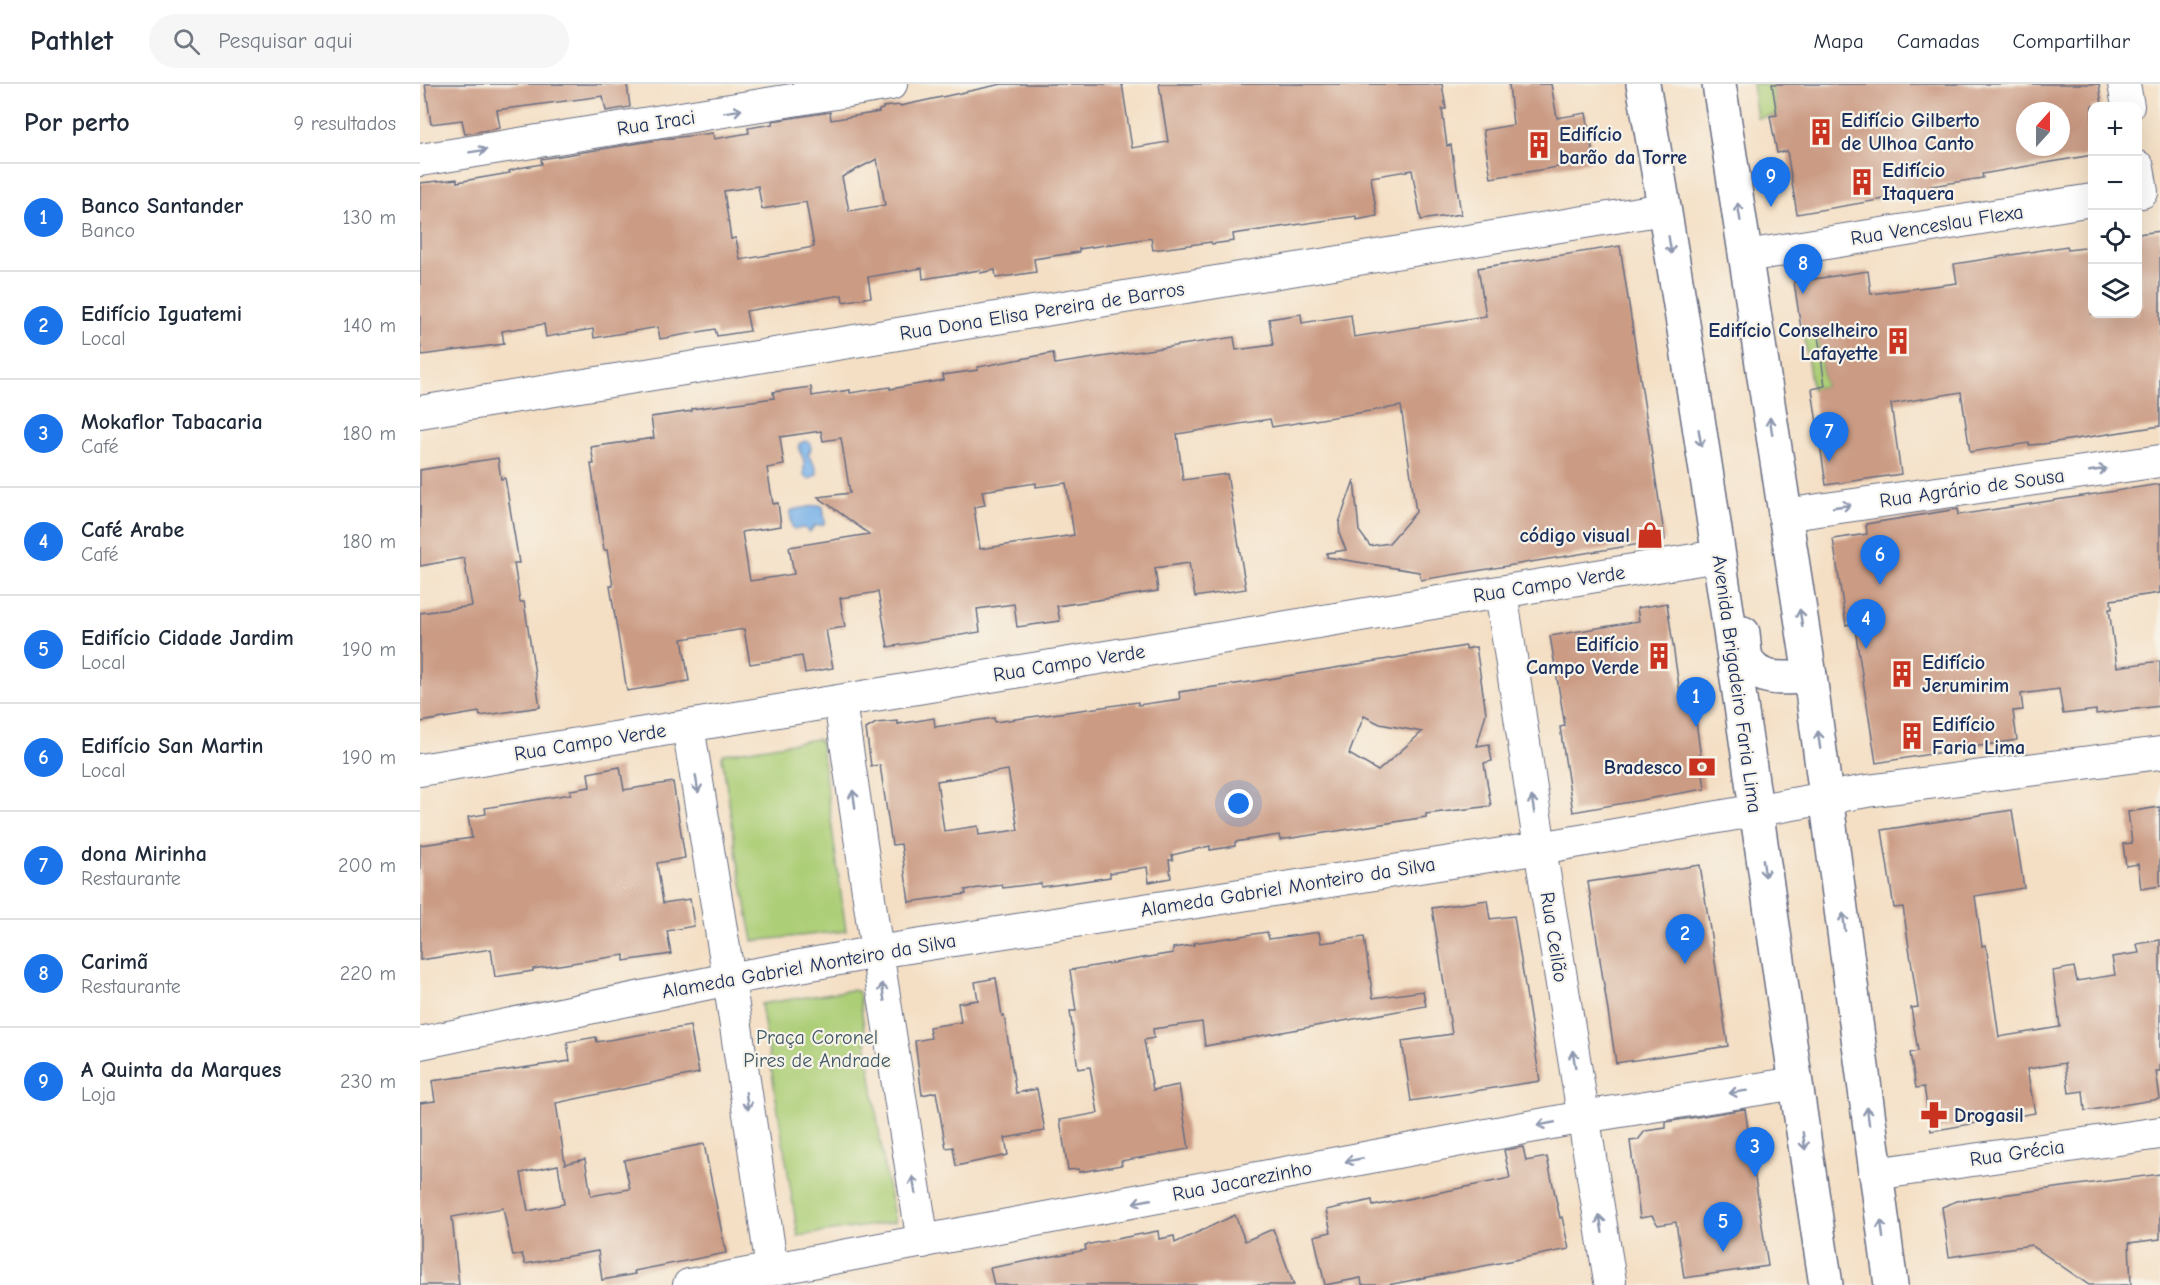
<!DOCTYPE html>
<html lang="pt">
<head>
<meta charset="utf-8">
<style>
	body { margin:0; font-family:"Comic Neue",sans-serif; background:#f6f6f7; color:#1f2937 }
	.controls { position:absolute; right:18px; top:18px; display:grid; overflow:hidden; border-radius:12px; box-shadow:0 6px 24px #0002 }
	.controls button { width:54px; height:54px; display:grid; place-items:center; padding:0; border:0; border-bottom:2px solid #e0e1e3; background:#fff; color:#1f2937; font:30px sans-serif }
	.compass { position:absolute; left:1596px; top:18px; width:54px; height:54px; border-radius:50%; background:#fff; box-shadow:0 6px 24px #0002; rotate:21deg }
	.you { position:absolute; left:819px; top:720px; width:21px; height:21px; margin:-15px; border:4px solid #fff; border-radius:50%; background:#1a73e8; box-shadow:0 0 0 9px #1a73e833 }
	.badge { display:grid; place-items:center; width:39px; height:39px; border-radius:50%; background:#1a73e8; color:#fff; font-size:20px; font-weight:700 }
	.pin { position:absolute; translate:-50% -50px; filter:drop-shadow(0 2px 3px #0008) }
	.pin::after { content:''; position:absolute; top:32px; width:21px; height:18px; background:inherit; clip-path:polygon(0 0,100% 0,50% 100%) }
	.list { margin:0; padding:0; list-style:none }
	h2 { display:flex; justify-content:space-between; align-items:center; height:78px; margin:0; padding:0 24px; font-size:26px }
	h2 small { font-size:20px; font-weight:400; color:#747a83 }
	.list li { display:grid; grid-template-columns:39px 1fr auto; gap:18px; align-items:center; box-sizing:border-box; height:108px; padding:0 24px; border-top:2px solid #e0e1e3 }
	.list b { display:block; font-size:22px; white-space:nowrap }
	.list p { margin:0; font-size:20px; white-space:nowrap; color:#747a83 }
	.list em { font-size:20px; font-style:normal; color:#747a83 }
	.icon { flex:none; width:33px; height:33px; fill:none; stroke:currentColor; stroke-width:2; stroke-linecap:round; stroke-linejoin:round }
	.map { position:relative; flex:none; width:1740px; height:1201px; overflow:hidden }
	header { display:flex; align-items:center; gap:36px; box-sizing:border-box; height:84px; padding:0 30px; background:#fff; border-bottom:2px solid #e0e1e3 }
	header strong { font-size:28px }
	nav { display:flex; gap:33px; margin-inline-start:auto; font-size:21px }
	.search { width:420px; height:54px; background:#f6f6f7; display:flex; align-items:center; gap:15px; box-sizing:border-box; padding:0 21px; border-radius:33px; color:#747a83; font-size:22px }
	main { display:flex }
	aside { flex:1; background:#fff }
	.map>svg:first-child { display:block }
</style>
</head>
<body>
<header>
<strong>Pathlet</strong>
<div class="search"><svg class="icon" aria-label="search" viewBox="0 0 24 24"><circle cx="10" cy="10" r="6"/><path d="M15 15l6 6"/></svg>Pesquisar aqui</div>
<nav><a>Mapa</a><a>Camadas</a><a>Compartilhar</a></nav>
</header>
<main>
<aside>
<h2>Por perto<small>9 resultados</small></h2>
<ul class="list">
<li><span class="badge">1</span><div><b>Banco Santander</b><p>Banco</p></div><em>130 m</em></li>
<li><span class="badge">2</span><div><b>Edifício Iguatemi</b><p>Local</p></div><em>140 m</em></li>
<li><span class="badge">3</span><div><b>Mokaflor Tabacaria</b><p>Café</p></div><em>180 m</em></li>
<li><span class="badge">4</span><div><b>Café Arabe</b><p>Café</p></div><em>180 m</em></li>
<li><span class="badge">5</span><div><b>Edifício Cidade Jardim</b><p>Local</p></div><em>190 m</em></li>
<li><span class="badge">6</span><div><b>Edifício San Martin</b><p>Local</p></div><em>190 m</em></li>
<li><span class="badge">7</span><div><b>dona Mirinha</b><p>Restaurante</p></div><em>200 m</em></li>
<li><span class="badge">8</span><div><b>Carimã</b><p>Restaurante</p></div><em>220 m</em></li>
<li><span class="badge">9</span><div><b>A Quinta da Marques</b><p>Loja</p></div><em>230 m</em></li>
</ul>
</aside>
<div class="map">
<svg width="1740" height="1201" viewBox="0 0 1740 1201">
	<rect width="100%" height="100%" fill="#f7f3e8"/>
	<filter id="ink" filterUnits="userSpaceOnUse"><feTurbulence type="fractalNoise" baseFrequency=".0167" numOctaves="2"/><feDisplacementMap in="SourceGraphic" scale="12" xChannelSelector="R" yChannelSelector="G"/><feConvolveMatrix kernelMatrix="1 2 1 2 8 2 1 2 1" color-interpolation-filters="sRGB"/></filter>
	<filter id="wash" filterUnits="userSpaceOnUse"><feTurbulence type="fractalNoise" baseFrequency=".008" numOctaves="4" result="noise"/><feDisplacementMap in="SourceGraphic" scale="24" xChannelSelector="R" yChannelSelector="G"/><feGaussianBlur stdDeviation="1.35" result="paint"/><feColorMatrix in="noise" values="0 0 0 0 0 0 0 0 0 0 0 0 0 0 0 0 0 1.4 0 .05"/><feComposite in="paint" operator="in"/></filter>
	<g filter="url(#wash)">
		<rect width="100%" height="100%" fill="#f4dfc4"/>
		<g fill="#acce76" stroke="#647e6a" stroke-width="1.5">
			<path d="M1332,0H1352L1357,31L1337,34Z"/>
			<path d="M1396,242L1405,302L1392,305L1383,244Z"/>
			<path d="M397,655L400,657L401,661L426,847L333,857L318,779L302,673L304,670Z"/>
			<path d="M431,906L438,907L439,909L464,1081L475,1138L378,1152L341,920Z"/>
		</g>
		<g fill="#77b1e8" stroke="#4970a3" stroke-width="1.5">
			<path d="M385,357L390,359L391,365L388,370L396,384L397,390L390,395L385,393C382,387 385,385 384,378C384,371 378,370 379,360Z"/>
			<path d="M400,421L403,423L405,438L403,441L394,442L390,448L384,444L374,445L372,443L370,429L372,426Z"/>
		</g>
		<g id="blocks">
			<g fill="#cb9b84" fill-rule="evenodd">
				<path d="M5,0H207L210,23L186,27L183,12L77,26L80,44L45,50L42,36L11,40Z"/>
				<path d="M582,0H702L712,64L748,58L739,0H1022L1026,25H1022L1027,62L1031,61L1041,130L1001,136L992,86L951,93L957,132L936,136V132L813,150L814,157L792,160L791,158L733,166L731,154L659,165V168L614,175L616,188L576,194L575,186L560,189V186L503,195L502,184L448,193L451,213L423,218L422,211L326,227L330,247L297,252L295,245L240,255L238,243L174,254L173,245L126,253L124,240L82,247L84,260L2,271L0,256V99L37,95V98L90,89L89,87L99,84L122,80L121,75L243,55L293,49L294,55L329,49L328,44L353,40L352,37L410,28L411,36L459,28V26L463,25V23L480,21V22ZM457,75L465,121L429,127L422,93ZM338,102L342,125L386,118L394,163L320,176L316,154L311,155L304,107Z"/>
				<path d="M1089,0H1131L1137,34L1166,29L1174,77L1071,94L1063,46L1093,41Z"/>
				<path d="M1352,0H1679L1682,22H1672V71L1562,90L1563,94L1511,102L1512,107L1377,130L1367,67L1357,69L1350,32L1357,31ZM1605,27H1641V63H1605Z"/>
				<path d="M1740,147V342L1623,360L1609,361V359L1550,368L1541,308L1471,320L1481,390L1406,401L1392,305L1405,302L1397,244H1381L1374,198L1448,187L1451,210L1537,199L1534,180L1647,162L1648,166L1672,163V230H1718V222L1722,221L1718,187V150Z"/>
				<path d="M1200,162L1245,456L1001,496L999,488L907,473V469L926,466L920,452L919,439L934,396L939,447L950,462L969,459L996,428L981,322L852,343L850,335L757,350L763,396L807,390L826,505L775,513L769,479L735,484L738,507L637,522L640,537L597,543L594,520L557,525L560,548L468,563L458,508L420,514L425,543L406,546L413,584L385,589L382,572L330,580L324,545L262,555L269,597L207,607L190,502H193L187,466H184L171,380H174L171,363L234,354L231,333L272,327V325L354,314L353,308L391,303L392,312L430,306V309L470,303V305L524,296L523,291L558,286V283L633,269L635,280L814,253L816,266L853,261L849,235L881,230L882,239L931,231L934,253L1066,232L1058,184ZM401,347L403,357L421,354L430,409L398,413L449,450L369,463L374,490L330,497L322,448L361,442L358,419L353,420L347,384L364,381L360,353ZM616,399V403L646,399L654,451L560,465L554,423L565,421L562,407Z"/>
				<path d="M78,374L81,395L85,394L99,479H94L100,518H104L120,623L60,632L59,628L0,638V529L52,522L44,474L0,482V386Z"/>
				<path d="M1740,400V509L1691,516L1692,525H1689L1697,583L1740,577V622L1676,630V626L1643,630L1639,605L1601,610L1603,626L1593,627L1597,656L1456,679L1434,539L1426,541L1413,455L1447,450L1446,440L1538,425V431Z"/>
				<path d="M1247,519L1262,624L1274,622L1285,705L1153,728L1140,643L1145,642L1130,552L1219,537L1217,524Z"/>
				<path d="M1046,562V565L1056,563L1066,629L1057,662L1069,660L1072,677L1064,679L1071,722L1006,730V733L860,756L859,751L815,758V762L790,766V762L752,771L753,776H749L751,794L729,798L727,783L690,789V793L657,798L621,803V799L583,804L582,801L545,806L546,810L489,818L481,760L472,761L460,681L451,682L446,645L456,639L478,637V640L514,634L515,643L574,634L575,638L718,618V621L760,615L759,608L837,597ZM944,632L960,640L1002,648L958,687L929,670ZM588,686L598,746L559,751L558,742L524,747L517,697Z"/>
				<path d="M200,683L204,706L253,698L265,774L237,779L243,819L270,815L274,842L247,847L251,870L204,877V871L113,885V887L75,893L71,865L0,876V761L52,754L48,733L66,730L65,724L151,710L150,706L170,703L168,689Z"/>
				<path d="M1740,723V802L1721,805L1718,780L1706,782L1703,760L1712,759L1708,728Z"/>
				<path d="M1592,726L1604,804L1555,812L1562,862L1566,861L1579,953L1640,943L1633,887L1654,883L1657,897L1695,891L1692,873L1719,869L1717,860L1740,856V987H1736L1740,1015L1665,1027L1663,1007L1649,1009L1645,979L1607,985L1615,1029L1511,1047L1504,1003L1496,1004L1490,969L1498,967L1491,924L1498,923L1483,823L1474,824L1462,746Z"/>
				<path d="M1280,781L1308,962L1196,979L1168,798Z"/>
				<path d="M1067,816L1070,835L1094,832L1120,997L991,1017L982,957L1032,950L1012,824Z"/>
				<path d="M847,848L849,855L899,848L901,859L944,853L953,914L1003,907L1006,922L785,962L782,938L733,945L734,954L724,956L733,1006L759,1001L769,1065L701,1077L702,1081L659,1088V1085L648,1086L640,1036L678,1029L670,983L658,985L650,927H656L650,886L753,869V864L774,861L773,859Z"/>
				<path d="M576,894L582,932L584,931L596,1009L617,1005L625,1047L585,1054L588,1071L536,1082L533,1063L526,1064L516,1008L502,1011L495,957L511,954L509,943L541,938L538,919L558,916L555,898Z"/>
				<path d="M270,942L279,989L136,1019L145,1080L165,1075L171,1112L210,1105L204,1076L284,1060L306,1169L214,1187L215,1190L182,1196L178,1167L105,1180L102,1170L93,1172L83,1124L32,1133L39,1201H0V1019L15,1017L12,997L150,977L147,958L176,953L177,958ZM138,1081L144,1120L108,1127L101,1089Z"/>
				<path d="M1325,1025L1348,1182L1264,1194L1256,1138L1238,1141L1232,1132L1220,1134L1210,1057L1218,1056L1225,1047L1246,1044V1038Z"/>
				<path d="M1103,1063L1106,1077L1127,1073L1140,1134L1142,1133L1149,1165L968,1201H942L941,1194L905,1201L894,1152L911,1148L906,1126L952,1116L953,1122L1090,1094L1084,1066Z"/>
				<path d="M1740,1090V1155L1709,1159L1711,1201H1669L1611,1161L1529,1173L1522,1123L1537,1117Z"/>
				<path d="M815,1131L825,1157L853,1145L874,1201H574L570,1184L666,1166L665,1161L738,1147L739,1155L754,1152L755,1159Z"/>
			</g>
		</g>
	</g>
	<g filter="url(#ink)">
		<use href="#blocks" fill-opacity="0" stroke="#676d82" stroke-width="1.5"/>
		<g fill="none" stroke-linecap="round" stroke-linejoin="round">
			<defs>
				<g id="minor">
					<path d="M1704,0L1708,22"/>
					<path d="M0,76L471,0"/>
					<path d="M1718,83L1722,108"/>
					<path d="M1326,172L1672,116"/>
					<path d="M0,328L1244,125"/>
					<path d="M1364,431L1740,377"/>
					<path d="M1081,508L1120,764L1190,1197"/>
					<path d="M420,618L457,868L503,1158"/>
					<path d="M268,642L309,895L352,1185"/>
					<path d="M0,686L1298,472"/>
					<path d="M0,959L309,895L457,868L1120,764L1447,707L1740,669"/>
					<path d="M1455,1090L1740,1049"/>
					<path d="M269,1201L1163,1033L1376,999"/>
				</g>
				<g id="highway">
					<path d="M1223,0C1293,399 1345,801 1406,1201"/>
					<path d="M1299,0L1390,592L1471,1201"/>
					<path d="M1323,549C1324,557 1324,566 1326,573C1335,600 1369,594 1390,592"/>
				</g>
			</defs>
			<use href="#minor" stroke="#676d82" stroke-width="34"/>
			<use href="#highway" stroke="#676d82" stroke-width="36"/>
			<use href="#minor" stroke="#fff" stroke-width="32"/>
			<use href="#highway" stroke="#fff" stroke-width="33"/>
		</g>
		<defs><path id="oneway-shaft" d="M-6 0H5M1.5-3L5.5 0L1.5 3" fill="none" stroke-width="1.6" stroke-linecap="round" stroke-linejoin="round" transform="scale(1.5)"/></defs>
		<g stroke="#8d97ae">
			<use href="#oneway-shaft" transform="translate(313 27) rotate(-9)"/>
			<use href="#oneway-shaft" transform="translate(58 67) rotate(-9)"/>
			<use href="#oneway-shaft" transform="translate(1319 128) rotate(-99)"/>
			<use href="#oneway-shaft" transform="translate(1250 161) rotate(81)"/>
			<use href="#oneway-shaft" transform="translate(1351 342) rotate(-98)"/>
			<use href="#oneway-shaft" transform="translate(1280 354) rotate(81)"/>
			<use href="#oneway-shaft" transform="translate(1678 386) rotate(-8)"/>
			<use href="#oneway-shaft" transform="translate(1422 422) rotate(-8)"/>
			<use href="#oneway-shaft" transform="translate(1381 534) rotate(-99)"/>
			<use href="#oneway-shaft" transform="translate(1399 656) rotate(-98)"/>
			<use href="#oneway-shaft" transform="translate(277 700) rotate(81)"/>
			<use href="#oneway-shaft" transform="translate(434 715) rotate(-98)"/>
			<use href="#oneway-shaft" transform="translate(1113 721) rotate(-99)"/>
			<use href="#oneway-shaft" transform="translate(1344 784) rotate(82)"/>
			<use href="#oneway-shaft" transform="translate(1424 838) rotate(-97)"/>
			<use href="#oneway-shaft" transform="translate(463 908) rotate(-99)"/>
			<use href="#oneway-shaft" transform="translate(1154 975) rotate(-99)"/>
			<use href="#oneway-shaft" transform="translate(1318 1008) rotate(171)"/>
			<use href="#oneway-shaft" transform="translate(327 1017) rotate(82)"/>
			<use href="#oneway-shaft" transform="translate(1448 1032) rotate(-97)"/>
			<use href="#oneway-shaft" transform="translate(1126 1040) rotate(169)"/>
			<use href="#oneway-shaft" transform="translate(1384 1057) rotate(82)"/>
			<use href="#oneway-shaft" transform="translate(934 1076) rotate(169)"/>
			<use href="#oneway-shaft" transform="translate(494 1101) rotate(-99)"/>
			<use href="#oneway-shaft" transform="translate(722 1117) rotate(169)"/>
			<use href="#oneway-shaft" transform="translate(1181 1140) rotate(-99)"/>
			<use href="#oneway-shaft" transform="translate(1462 1145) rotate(-97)"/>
		</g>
	</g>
	<defs>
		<symbol id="building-bare" viewBox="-9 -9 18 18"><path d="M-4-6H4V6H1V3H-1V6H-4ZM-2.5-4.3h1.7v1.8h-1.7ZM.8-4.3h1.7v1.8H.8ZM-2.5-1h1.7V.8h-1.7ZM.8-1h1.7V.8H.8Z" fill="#c8321e" stroke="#f7f3e8" stroke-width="2.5" paint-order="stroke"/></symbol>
		<symbol id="shop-bare" viewBox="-9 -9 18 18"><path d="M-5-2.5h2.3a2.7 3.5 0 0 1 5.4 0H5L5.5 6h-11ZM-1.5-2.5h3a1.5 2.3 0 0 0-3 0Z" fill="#c8321e" stroke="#f7f3e8" stroke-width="2.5" paint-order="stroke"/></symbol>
		<symbol id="bank-bare" viewBox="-9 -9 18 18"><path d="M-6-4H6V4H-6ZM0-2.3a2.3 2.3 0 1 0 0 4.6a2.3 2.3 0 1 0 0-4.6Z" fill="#c8321e" stroke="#f7f3e8" stroke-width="2.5" paint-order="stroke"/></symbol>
		<symbol id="pharmacy-bare" viewBox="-9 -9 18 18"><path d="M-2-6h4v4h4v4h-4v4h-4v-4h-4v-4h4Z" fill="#c8321e" stroke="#f7f3e8" stroke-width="2.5" paint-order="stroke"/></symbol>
	</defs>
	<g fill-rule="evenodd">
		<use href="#building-bare" x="1382" y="29" width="38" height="38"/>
		<use href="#building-bare" x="1100" y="42" width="38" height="38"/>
		<use href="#building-bare" x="1423" y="79" width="38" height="38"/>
		<use href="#building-bare" x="1459" y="238" width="38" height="38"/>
		<use href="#shop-bare" x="1211" y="432" width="38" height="38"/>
		<use href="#building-bare" x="1220" y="553" width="38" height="38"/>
		<use href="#building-bare" x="1463" y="571" width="38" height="38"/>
		<use href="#building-bare" x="1473" y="633" width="38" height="38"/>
		<use href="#bank-bare" x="1263" y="664" width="38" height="38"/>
		<use href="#pharmacy-bare" x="1495" y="1012" width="38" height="38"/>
	</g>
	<g text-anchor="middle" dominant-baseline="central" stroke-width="4.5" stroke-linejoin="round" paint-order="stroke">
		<g font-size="20" font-weight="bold" fill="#1b2f5e" stroke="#f7f3e8" text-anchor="start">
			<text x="1421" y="36">Edifício Gilberto<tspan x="1421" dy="23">de Ulhoa Canto</tspan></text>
			<text x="1139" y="50">Edifício<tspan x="1139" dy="23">barão da Torre</tspan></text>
			<text x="1462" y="86">Edifício<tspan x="1462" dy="23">Itaquera</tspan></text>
			<text x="1458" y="246" text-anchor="end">Edifício Conselheiro<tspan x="1458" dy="23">Lafayette</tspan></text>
			<text x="1210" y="451" text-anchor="end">código visual</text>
			<text x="1219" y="560" text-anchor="end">Edifício<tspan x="1219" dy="23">Campo Verde</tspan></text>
			<text x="1502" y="578">Edifício<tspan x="1502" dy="23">Jerumirim</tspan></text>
			<text x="1512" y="640">Edifício<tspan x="1512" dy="23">Faria Lima</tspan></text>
			<text x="1262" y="683" text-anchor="end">Bradesco</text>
			<text x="1534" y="1031">Drogasil</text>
		</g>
		<g font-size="20" fill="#1b2f5e" stroke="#f7f3e8">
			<text transform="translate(236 39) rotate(-9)">Rua Iraci</text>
			<text transform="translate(1517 141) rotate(-9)">Rua Venceslau Flexa</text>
			<text transform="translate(622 227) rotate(-9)">Rua Dona Elisa Pereira de Barros</text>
			<text transform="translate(1552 404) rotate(-8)">Rua Agrário de Sousa</text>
			<text transform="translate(1129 500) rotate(-9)">Rua Campo Verde</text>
			<text transform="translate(649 579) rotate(-9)">Rua Campo Verde</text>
			<text transform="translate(1317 600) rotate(82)">Avenida Brigadeiro Faria Lima</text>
			<text transform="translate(170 658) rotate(-9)">Rua Campo Verde</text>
			<text transform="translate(868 803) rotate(-9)">Alameda Gabriel Monteiro da Silva</text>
			<text transform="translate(1134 853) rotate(81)">Rua Ceilão</text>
			<text transform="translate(389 882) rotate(-10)">Alameda Gabriel Monteiro da Silva</text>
			<text transform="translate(1597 1069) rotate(-8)">Rua Grécia</text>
			<text transform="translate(822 1097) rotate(-11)">Rua Jacarezinho</text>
		</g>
		<g font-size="20" fill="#3f5764" stroke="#f7f3e8">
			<text x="397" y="953">Praça Coronel<tspan x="397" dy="23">Pires de Andrade</tspan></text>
		</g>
	</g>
</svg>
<div class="controls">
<button>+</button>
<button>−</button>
<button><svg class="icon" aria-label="locate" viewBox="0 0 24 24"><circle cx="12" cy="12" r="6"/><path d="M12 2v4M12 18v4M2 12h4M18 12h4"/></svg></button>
<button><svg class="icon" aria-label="layers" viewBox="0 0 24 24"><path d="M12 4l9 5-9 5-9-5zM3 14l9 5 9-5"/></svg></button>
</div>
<svg class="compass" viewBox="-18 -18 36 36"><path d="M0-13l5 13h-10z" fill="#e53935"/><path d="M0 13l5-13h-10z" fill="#747a83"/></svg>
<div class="you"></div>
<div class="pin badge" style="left:1276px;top:643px">1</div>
<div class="pin badge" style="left:1265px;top:880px">2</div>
<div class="pin badge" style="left:1335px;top:1093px">3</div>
<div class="pin badge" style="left:1446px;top:565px">4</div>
<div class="pin badge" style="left:1303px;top:1168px">5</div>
<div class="pin badge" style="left:1460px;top:501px">6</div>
<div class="pin badge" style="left:1409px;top:378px">7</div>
<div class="pin badge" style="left:1383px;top:210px">8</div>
<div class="pin badge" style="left:1351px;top:123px">9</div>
</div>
</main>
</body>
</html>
